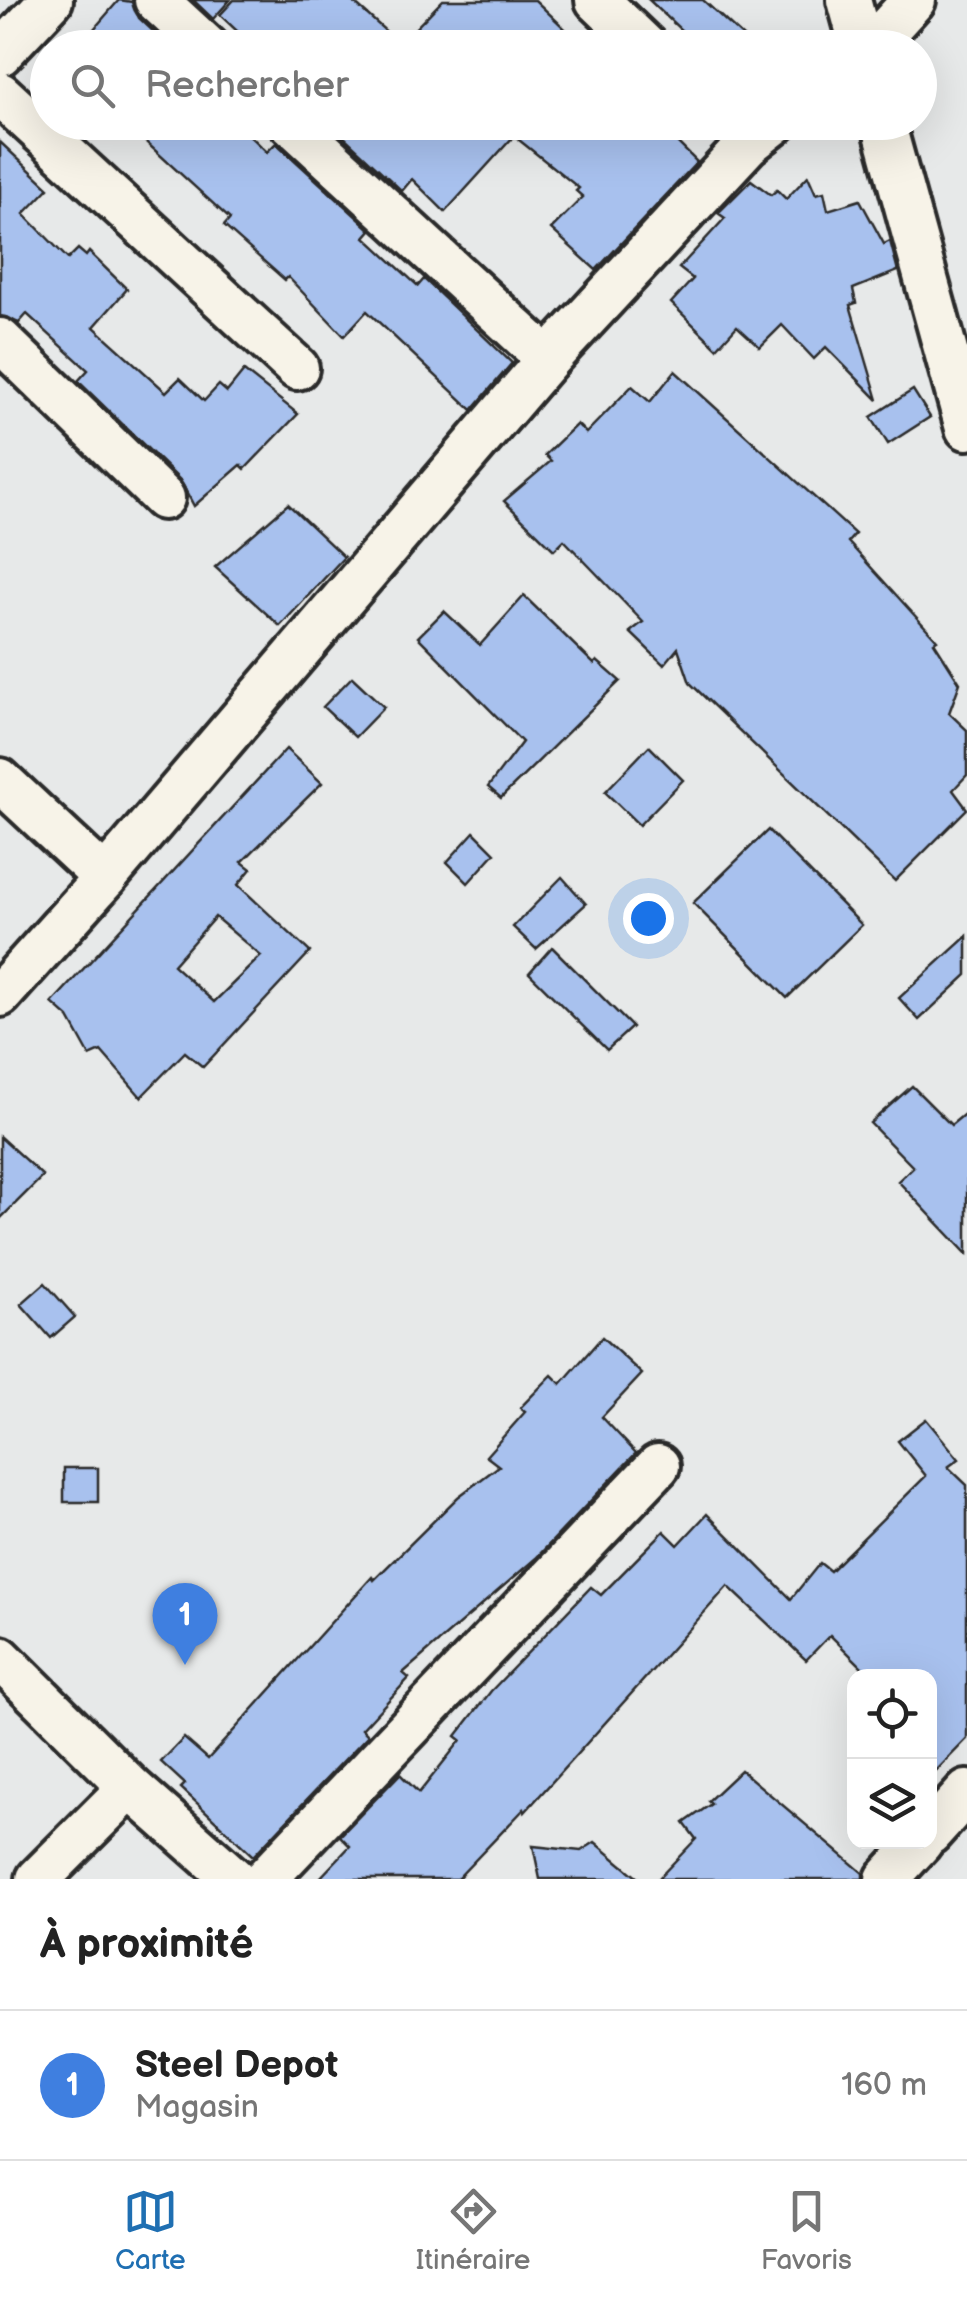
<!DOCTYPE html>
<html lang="fr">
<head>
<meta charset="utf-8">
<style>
	body { margin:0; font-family:"Balsamiq Sans",sans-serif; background:#f6f6f6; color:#222 }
	.controls { position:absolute; right:30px; bottom:30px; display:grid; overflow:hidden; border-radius:20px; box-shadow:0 10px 40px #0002 }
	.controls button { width:90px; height:90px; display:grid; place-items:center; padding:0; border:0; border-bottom:2px solid #e0e0e0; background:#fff; color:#222; font:50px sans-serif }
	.you { position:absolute; left:648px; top:918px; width:35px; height:35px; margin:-25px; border:8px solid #fff; border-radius:50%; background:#1a73e8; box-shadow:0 0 0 15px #1a73e833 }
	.badge { display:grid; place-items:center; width:65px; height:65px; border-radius:50%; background:#1f6fb2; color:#fff; font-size:32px; font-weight:700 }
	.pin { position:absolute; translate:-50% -82px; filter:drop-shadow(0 2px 5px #0008) }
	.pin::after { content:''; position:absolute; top:52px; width:35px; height:30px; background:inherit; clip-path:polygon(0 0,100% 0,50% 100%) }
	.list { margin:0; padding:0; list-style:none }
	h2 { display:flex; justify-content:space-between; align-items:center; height:130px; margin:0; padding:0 40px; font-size:42px }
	h2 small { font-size:32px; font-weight:400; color:#767676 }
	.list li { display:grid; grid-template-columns:65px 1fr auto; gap:30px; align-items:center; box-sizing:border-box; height:150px; padding:0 40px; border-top:2px solid #e0e0e0 }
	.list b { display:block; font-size:38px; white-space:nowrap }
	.list p { margin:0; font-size:32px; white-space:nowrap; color:#767676 }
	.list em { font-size:32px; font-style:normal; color:#767676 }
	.icon { flex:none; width:55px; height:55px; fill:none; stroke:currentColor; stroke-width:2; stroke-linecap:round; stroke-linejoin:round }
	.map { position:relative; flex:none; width:967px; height:1879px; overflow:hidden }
	.search { position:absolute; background:#fff; box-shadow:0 10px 40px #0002; left:30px; right:30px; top:30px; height:110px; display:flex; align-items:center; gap:25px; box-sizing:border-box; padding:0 35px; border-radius:55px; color:#767676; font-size:38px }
	.sheet { height:280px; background:#fff }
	nav { display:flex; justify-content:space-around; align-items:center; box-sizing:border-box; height:140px; border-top:2px solid #e0e0e0; background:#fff; font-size:28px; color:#767676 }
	nav a { display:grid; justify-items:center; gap:5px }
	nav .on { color:#1f6fb2 }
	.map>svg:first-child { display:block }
</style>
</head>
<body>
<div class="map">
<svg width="967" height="1879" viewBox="0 0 967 1879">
	<rect width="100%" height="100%" fill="#e7e9e9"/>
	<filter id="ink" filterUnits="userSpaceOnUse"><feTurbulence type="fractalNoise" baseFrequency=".01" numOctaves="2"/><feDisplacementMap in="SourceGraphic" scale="20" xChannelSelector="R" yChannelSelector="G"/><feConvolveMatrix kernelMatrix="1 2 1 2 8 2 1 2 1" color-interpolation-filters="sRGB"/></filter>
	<g filter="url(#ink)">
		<g fill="#a8c1ee" stroke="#2b2b2b" stroke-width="2.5" fill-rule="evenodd">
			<path d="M119,0L132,2L139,18L171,48H112L94,29Z"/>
			<path d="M193,0H230L213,19Z"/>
			<path d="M234,0H351L400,44L443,0H535L585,48H255L220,15Z"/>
			<path d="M649,0H703L755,48H700Z"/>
			<path d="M124,122H236L267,152L276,143L371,230L365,237L418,286L424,279L512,363L472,410L367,311L344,336L288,277L285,280L224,226L230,219Z"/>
			<path d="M328,122H657L697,162L596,270L551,229L583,197L576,191L579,188L514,136L445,212L412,179L402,191Z"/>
			<path d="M0,142L49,188L24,214L68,259L78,249L86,256L89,252L127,289L94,327L166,392L180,378L204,401L219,385L227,392L244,371L298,414L245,469L241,465L194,506L180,480L78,381L88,370L27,314L19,323L0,316Z"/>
			<path d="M808,176L816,194L824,192L828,210L860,200L884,244L890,241L898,271L853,289L856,303L850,305L878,400L826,347L814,359L782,325L760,347L737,326L717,348L671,303L693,279L679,268L725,218L718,213L751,180L771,195L777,190L786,199Z"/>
			<path d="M675,371L855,534L848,542L937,640L934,642L960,683L949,713L967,730V775L953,790L967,809L895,881L690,683L678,648L664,665L630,632L643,622L564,540L554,550L504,501L551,461L545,455L577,424L586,433L632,386L650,402Z"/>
			<path d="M913,390L930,417L888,444L871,417Z"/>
			<path d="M288,504L344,557L280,626L215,567Z"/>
			<path d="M524,596L594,664L597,661L620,681L501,798L488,787L522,742L418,637L444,611L480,645Z"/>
			<path d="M352,677L384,707L355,737L323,707Z"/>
			<path d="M649,746L683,780L639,825L605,792Z"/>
			<path d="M286,749L322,783L242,862L251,869L238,885L310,952L203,1067L185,1052L141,1097L101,1051L90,1056L69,1018L52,1003ZM215,917L261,956L214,1002L173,965Z"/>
			<path d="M768,830L862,925L787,998L693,903Z"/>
			<path d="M474,832L495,853L468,883L447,862Z"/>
			<path d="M562,877L586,904L536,949L513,927Z"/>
			<path d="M967,936V975L919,1020L899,998Z"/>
			<path d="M552,947L632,1027L607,1050L529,973Z"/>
			<path d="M912,1086L951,1125L967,1112V1254L898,1181L913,1167L870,1123Z"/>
			<path d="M0,1137L43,1176L0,1219Z"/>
			<path d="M45,1283L75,1317L51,1338L21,1304Z"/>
			<path d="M602,1337L642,1374L602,1417L636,1453L536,1558L403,1673L409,1678L362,1729L368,1735L253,1856L181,1788L185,1784L161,1762L184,1738L208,1759L372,1577L374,1580L458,1497L499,1466L486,1456L525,1412L520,1408L552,1375L561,1384Z"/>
			<path d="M926,1419L959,1459L948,1467L967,1485V1739L930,1777V1676H871L830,1635L806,1660L728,1586L525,1812L524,1809L457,1879H319L350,1846L340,1836L400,1774L419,1793L461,1740L456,1736L491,1691L591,1587L601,1595L664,1531L678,1545L707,1514L791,1599L820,1563L830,1571L926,1476L898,1441Z"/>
			<rect x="64" y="1468" width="34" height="34"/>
			<path d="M741,1770L863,1873V1879H658L696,1839L684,1823L711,1804L708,1801Z"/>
			<path d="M595,1842L639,1879H540L533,1846L581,1851Z"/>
		</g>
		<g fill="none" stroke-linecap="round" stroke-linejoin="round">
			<defs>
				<g id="minor">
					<path d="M156,0L208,48"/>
					<path d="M597,0L647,48"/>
					<path d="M849,0L862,48"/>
					<path d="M870,48L914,0"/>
					<path d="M0,54L51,0"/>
					<path d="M0,94L297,368"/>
					<path d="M290,122L548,359"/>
					<path d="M883,122L967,428"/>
					<path d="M0,340L163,498"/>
					<path d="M0,780L105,878"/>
					<path d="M0,995L105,878L548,359L748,144L776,122"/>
					<path d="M0,1658L130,1787L234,1879"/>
					<path d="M930,1833L967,1792"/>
					<path d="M38,1879L130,1787"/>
					<path d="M265,1879L658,1466"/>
					<path d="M887,1879L921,1842"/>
				</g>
			</defs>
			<use href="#minor" stroke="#2b2b2b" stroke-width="50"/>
			<use href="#minor" stroke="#f7f3e8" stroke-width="42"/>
		</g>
	</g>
</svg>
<div class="controls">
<button><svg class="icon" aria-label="locate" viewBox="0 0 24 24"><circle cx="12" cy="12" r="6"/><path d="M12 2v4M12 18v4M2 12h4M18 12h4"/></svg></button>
<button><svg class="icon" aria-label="layers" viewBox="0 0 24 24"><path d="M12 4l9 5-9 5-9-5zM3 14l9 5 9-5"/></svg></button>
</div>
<div class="you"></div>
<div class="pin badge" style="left:185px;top:1665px;background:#3f7fe0">1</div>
<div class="search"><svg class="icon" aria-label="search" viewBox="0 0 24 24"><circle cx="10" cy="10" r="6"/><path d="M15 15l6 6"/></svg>Rechercher</div>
</div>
<section class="sheet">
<h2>À proximité<small></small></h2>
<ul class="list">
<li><span class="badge" style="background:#3f7fe0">1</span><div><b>Steel Depot</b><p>Magasin</p></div><em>160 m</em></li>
</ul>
</section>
<nav>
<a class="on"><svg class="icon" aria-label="map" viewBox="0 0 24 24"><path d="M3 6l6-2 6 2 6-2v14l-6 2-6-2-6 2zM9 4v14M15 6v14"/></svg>Carte</a>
<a><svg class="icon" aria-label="directions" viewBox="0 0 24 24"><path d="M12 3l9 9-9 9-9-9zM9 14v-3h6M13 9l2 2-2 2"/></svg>Itinéraire</a>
<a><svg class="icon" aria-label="saved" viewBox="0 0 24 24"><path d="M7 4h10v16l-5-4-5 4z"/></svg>Favoris</a>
</nav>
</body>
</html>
